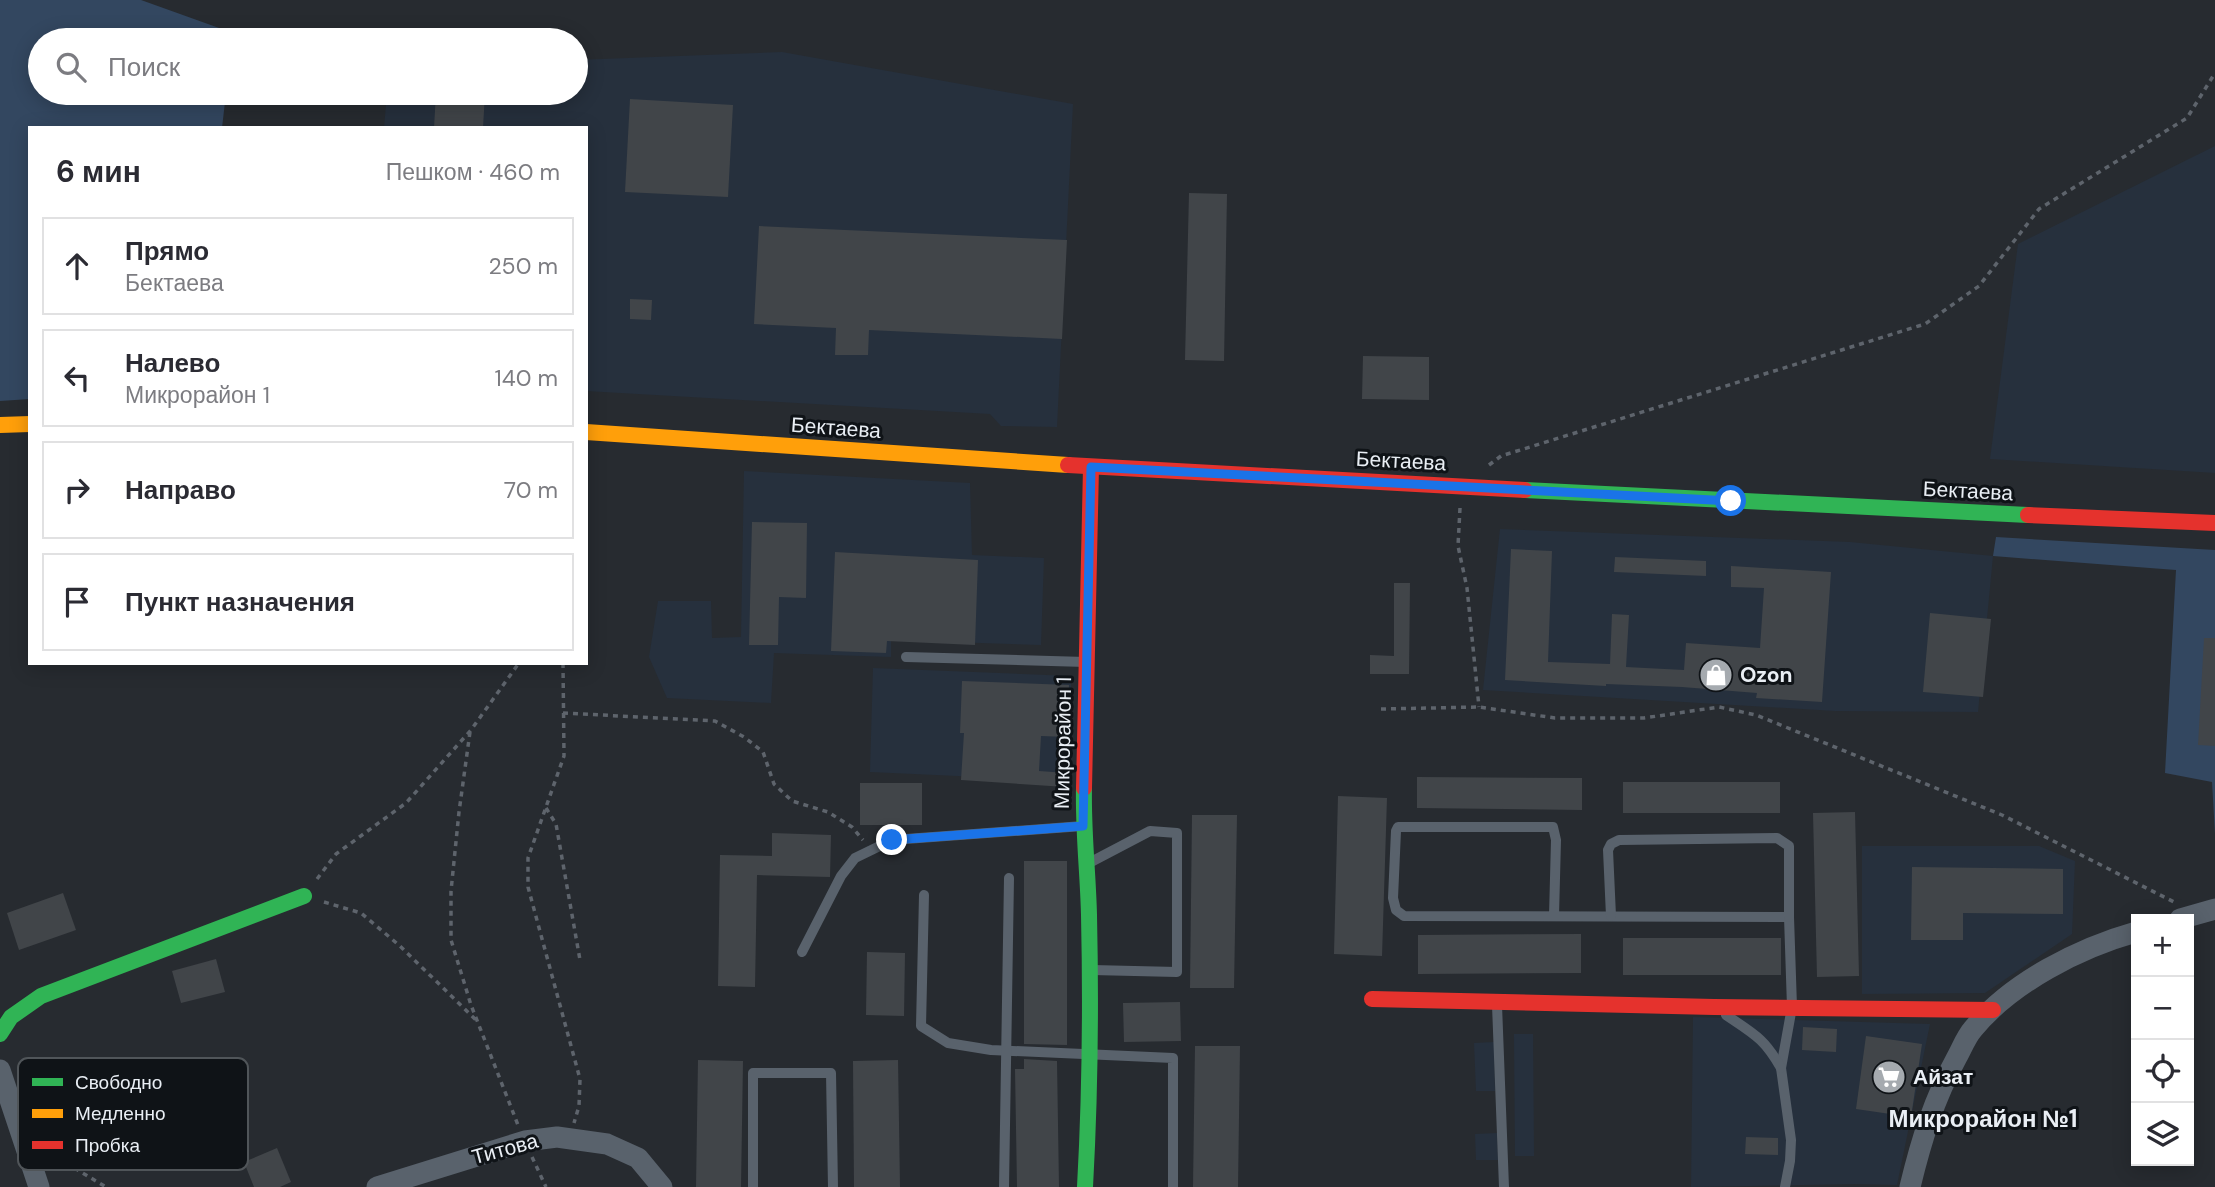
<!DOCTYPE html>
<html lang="ru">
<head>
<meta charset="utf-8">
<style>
	body { margin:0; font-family:"DM Sans",sans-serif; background:#f7f7f7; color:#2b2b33 }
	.controls { position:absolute; right:21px; bottom:21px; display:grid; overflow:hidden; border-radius:0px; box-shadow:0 4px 18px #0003 }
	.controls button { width:63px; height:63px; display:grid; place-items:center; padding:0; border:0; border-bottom:2px solid #e1e1e2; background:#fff; color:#2b2b33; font:35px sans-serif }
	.stop { position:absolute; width:21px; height:21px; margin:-16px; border:5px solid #1a73e8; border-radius:50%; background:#fff }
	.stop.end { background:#1a73e8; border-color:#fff; box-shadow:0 2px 7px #0008 }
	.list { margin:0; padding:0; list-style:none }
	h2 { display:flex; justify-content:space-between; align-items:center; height:91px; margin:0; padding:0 28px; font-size:30px }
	h2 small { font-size:23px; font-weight:400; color:#7c7c81 }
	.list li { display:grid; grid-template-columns:46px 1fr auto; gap:21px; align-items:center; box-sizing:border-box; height:98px; margin:0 14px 14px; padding:0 14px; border:2px solid #e1e1e2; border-radius:0px }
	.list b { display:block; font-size:26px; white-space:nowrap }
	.list p { margin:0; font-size:23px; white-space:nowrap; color:#7c7c81 }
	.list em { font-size:23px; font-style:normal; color:#7c7c81 }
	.icon { flex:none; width:38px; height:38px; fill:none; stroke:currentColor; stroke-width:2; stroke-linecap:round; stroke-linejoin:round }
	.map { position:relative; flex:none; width:2215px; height:1187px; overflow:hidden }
	.search { position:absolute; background:#fff; box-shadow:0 4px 18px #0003; left:28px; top:28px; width:560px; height:77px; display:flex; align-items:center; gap:18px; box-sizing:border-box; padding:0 24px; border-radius:38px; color:#7c7c81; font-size:26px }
	.panel { position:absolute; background:#fff; box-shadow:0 4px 18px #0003; left:28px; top:126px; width:560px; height:539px; border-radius:0px }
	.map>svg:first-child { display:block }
</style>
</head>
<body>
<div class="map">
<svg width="2215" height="1187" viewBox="0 0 2215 1187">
	<rect width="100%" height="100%" fill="#272b30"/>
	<g fill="#26303d">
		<path d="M782,52L1073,104L1057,427L1001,426L990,414L586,391V128H384L387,93H576V60Z"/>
		<path d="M2215,146V473L1990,459L2018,244Z"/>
		<path d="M744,471L970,483L972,555L1044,558L1041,645L891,640V657L774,653L771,703L667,698L649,657L658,601H711L712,638L741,637Z"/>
		<path d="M1500,529L1850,542L1993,556L1978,712L1835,711L1483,690Z"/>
		<path d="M873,668L1071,676V781L870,772Z"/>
		<path d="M1862,846H2039L2075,861L2072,934L1985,993L1862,994Z"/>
		<path d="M1693,1017L1930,1024L1897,1185L1856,1184L1691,1187Z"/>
		<path d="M1514,1034H1533L1534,1156H1515Z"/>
		<path d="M1494,1042L1495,1091H1476L1474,1043Z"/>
		<path d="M1497,1133L1498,1160H1476L1475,1134Z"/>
	</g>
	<g fill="#334760">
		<path d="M0,0H141L233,33L232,40H40V93H226L222,128H30V399L0,401Z"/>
		<path d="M1996,537L2215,550V834L2212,782L2165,773L2176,570L1993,556Z"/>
	</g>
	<g fill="#414549">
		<path d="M436,93H485L483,128H434Z"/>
		<path d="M630,99L733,105L728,197L625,192Z"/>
		<path d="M1189,193L1227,194L1224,361L1185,360Z"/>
		<path d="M759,226L1067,240L1062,339L869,330L868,355H835L836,328L754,324Z"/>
		<path d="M630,299L652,300L651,320L630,319Z"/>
		<path d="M1363,356L1429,357V400L1362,399Z"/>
		<path d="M752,522L807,523L806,598L779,597L778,645H749Z"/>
		<path d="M1511,549L1552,551L1548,662L1610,664L1612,614L1629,615L1626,667L1684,670L1686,643L1760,648L1764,588L1731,587V566L1831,572L1822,702L1756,698L1757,693L1682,687L1606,684V686L1505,680Z"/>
		<path d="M835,552L978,560L975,645L887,641L886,653L831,651Z"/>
		<path d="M1615,557L1706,561V576L1614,572Z"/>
		<path d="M1394,583H1410L1409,674H1370V655L1394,656Z"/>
		<path d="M1930,613L1991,619L1983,697L1923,692Z"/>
		<path d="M2204,638H2215V746L2198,745Z"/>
		<path d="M962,681L1069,685L1067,737L1041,736L1039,771L1067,773L1066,787L961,780L964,733H960Z"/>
		<path d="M1417,777L1582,778V810L1417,808Z"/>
		<rect x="1623" y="782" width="157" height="31"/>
		<rect x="860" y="783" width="62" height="42"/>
		<path d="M1338,796L1387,798L1382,956L1334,954Z"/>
		<path d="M1855,812L1859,976L1817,977L1813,813Z"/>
		<path d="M1192,815H1237L1234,988H1190Z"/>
		<path d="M772,833L831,835L830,877L757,875L755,987L718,986L720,855L772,856Z"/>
		<path d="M1024,861H1067V1045L1024,1044Z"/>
		<path d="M1912,867L2063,869V914L1963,913V940H1911Z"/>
		<path d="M63,893L76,930L19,950L7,913Z"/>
		<path d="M1581,934V973L1418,974V935Z"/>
		<rect x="1623" y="938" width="158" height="37"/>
		<path d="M867,952L905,953L904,1016L866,1015Z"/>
		<path d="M216,959L225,992L181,1003L172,971Z"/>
		<path d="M1180,1002L1181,1041L1124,1042L1123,1003Z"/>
		<path d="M1803,1027L1837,1029L1836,1052L1802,1050Z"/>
		<path d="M1866,1036L1922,1044L1911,1117L1856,1109Z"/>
		<path d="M1195,1046H1240L1238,1187H1193Z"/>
		<path d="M1024,1059L1057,1061L1059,1187H1017L1015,1069H1024Z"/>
		<path d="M698,1060L743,1061L741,1187H696Z"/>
		<path d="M898,1060L900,1187H854L853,1061Z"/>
		<path d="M1746,1137L1778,1138V1155L1745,1154Z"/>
		<path d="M277,1148L291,1182L280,1187H254L244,1162Z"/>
	</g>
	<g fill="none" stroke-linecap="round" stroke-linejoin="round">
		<g stroke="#5e646c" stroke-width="3.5" stroke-dasharray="5 5" stroke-linecap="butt">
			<path d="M1489,465L1501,456L1925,324L1979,286L2039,209L2187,118L2215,73"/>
			<path d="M1460,508L1458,546L1467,588L1479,707"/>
			<path d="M563,663L564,756L528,858V887L580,1079L579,1106L574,1123"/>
			<path d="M1381,709L1479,707L1555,718H1644L1719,707L1756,715L2002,815L2174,902"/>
			<path d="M563,713L715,721L744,737L763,752L774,784L792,801L828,812L852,827L863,840"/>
			<path d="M470,732L459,812L451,891V940L471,1005L518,1125"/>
			<path d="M546,808L556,824L580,960"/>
			<path d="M317,879L336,854L406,803L471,730L519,663"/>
			<path d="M324,902L361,913L400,946L478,1022"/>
			<path d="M47,1156L66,1163L106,1187"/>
			<path d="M532,1157L546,1187"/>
		</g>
		<g stroke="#59626c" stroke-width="10">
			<path d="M906,657L1086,662"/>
			<path d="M1089,863L1150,831L1177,833V972L1092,970"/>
			<path d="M924,895L921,1026L948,1043L991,1050L1173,1058V1187"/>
			<path d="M1554,916L1556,840L1553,827H1398L1396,831L1393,898L1396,910L1404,916L1789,917L1792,1007L1781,1068L1791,1140L1790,1161L1785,1187"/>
			<path d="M1611,916L1608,850L1611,844L1619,840L1777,838L1789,846V917"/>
			<path d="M802,952L841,876L855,858L892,840L1083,826"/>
			<path d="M1497,1005L1504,1187"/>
			<path d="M1726,1015C1754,1034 1764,1038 1781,1068"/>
			<path d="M753,1187V1073H831L833,1187"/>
			<path d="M1004,1187L1009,878"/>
		</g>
		<g stroke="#59626c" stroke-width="21">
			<path d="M2180,919L2215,909"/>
			<path d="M0,1070L39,1187"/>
			<path d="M377,1187L525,1141L557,1137L607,1144L638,1158L662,1187"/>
			<path d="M1910,1187C1921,1141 1934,1099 1957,1057C1962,1048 1966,1037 1973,1029C2012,982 2079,948 2136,932"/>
		</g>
		<g stroke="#30b455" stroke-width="16">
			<path d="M1525,490L2028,515"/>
			<path d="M1084,788C1083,831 1088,873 1089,915C1091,1006 1090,1097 1085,1187"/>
			<path d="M0,1034L11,1017L41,996L304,896"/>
		</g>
		<g stroke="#ff9f0a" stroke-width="16">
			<path d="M0,425L30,424"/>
			<path d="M586,432L1068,465"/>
		</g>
		<g stroke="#e5322d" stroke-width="16">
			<path d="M1068,465L1525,490"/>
			<path d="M2028,515L2215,523"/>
			<path d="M1084,788L1091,467"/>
			<path d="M1372,999L1714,1007L1993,1010"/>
		</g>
	</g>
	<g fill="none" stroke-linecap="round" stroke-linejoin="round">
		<path stroke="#1a73e8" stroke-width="9" d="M892,840L1083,826L1091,467L1731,501"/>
	</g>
	<defs>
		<symbol id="shop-disc" viewBox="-11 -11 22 22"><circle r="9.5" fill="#a5aaaf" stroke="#0f1317"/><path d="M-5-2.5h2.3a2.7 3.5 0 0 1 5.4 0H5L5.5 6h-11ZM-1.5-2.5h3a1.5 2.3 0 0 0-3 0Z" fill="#fff"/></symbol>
		<symbol id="supermarket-disc" viewBox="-11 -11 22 22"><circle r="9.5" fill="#a5aaaf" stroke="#0f1317"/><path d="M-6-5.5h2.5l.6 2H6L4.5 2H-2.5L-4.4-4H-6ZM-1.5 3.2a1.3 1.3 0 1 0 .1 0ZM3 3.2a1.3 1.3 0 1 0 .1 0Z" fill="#fff"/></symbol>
	</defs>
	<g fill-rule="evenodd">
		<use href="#shop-disc" x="1697" y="656" width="38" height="38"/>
		<use href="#supermarket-disc" x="1870" y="1058" width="38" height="38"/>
	</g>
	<g text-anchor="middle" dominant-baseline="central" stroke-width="6" stroke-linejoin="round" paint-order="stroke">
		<g font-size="21" fill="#e9eef4" stroke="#0f1317">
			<text transform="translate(836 428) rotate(4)">Бектаева</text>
			<text transform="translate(1401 461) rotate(3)">Бектаева</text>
			<text transform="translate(1968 491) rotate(3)">Бектаева</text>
			<text transform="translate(1063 743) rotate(-89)">Микрорайон 1</text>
			<text transform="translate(505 1149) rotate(-15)">Титова</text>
		</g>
		<g font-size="21" font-weight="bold" fill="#e9eef4" stroke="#0f1317" text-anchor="start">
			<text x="1740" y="675">Ozon</text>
			<text x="1913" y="1077">Айзат</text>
		</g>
		<g font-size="24" font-weight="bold" fill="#e9eef4" stroke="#0f1317">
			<text x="1983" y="1118">Микрорайон №1</text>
		</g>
	</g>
	<rect x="18" y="1058" width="230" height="112" rx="10" fill="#0f1317" stroke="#505559" stroke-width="2"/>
	<rect x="32" y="1078" width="31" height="8" fill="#30b455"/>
	<rect x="32" y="1109" width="31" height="9" fill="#ff9f0a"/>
	<rect x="32" y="1141" width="31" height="8" fill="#e5322d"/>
	<g font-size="19" fill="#e9eef4">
		<text x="75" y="1089">Свободно</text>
		<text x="75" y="1120">Медленно</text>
		<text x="75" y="1152">Пробка</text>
	</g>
</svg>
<div class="controls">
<button>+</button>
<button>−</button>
<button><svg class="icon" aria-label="locate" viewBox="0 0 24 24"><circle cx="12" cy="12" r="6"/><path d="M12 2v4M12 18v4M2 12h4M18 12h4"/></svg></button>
<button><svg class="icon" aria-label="layers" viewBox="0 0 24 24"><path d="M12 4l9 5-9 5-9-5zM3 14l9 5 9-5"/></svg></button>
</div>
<div class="stop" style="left:1731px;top:501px"></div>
<div class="stop end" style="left:892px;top:840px"></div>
<div class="search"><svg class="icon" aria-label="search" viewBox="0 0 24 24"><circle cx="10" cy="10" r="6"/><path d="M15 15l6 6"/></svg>Поиск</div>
<section class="panel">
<h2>6 мин<small>Пешком · 460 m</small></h2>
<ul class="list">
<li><svg class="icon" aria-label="ahead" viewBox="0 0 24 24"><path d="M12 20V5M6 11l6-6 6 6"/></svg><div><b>Прямо</b><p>Бектаева</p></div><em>250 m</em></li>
<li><svg class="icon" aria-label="left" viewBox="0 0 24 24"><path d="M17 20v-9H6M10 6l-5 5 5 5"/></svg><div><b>Налево</b><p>Микрорайон 1</p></div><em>140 m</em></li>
<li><svg class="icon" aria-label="right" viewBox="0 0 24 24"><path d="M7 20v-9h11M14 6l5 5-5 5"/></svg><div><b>Направо</b></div><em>70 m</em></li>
<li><svg class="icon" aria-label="arrive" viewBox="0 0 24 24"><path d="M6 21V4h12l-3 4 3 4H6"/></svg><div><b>Пункт назначения</b></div></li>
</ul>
</section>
</div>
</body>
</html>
